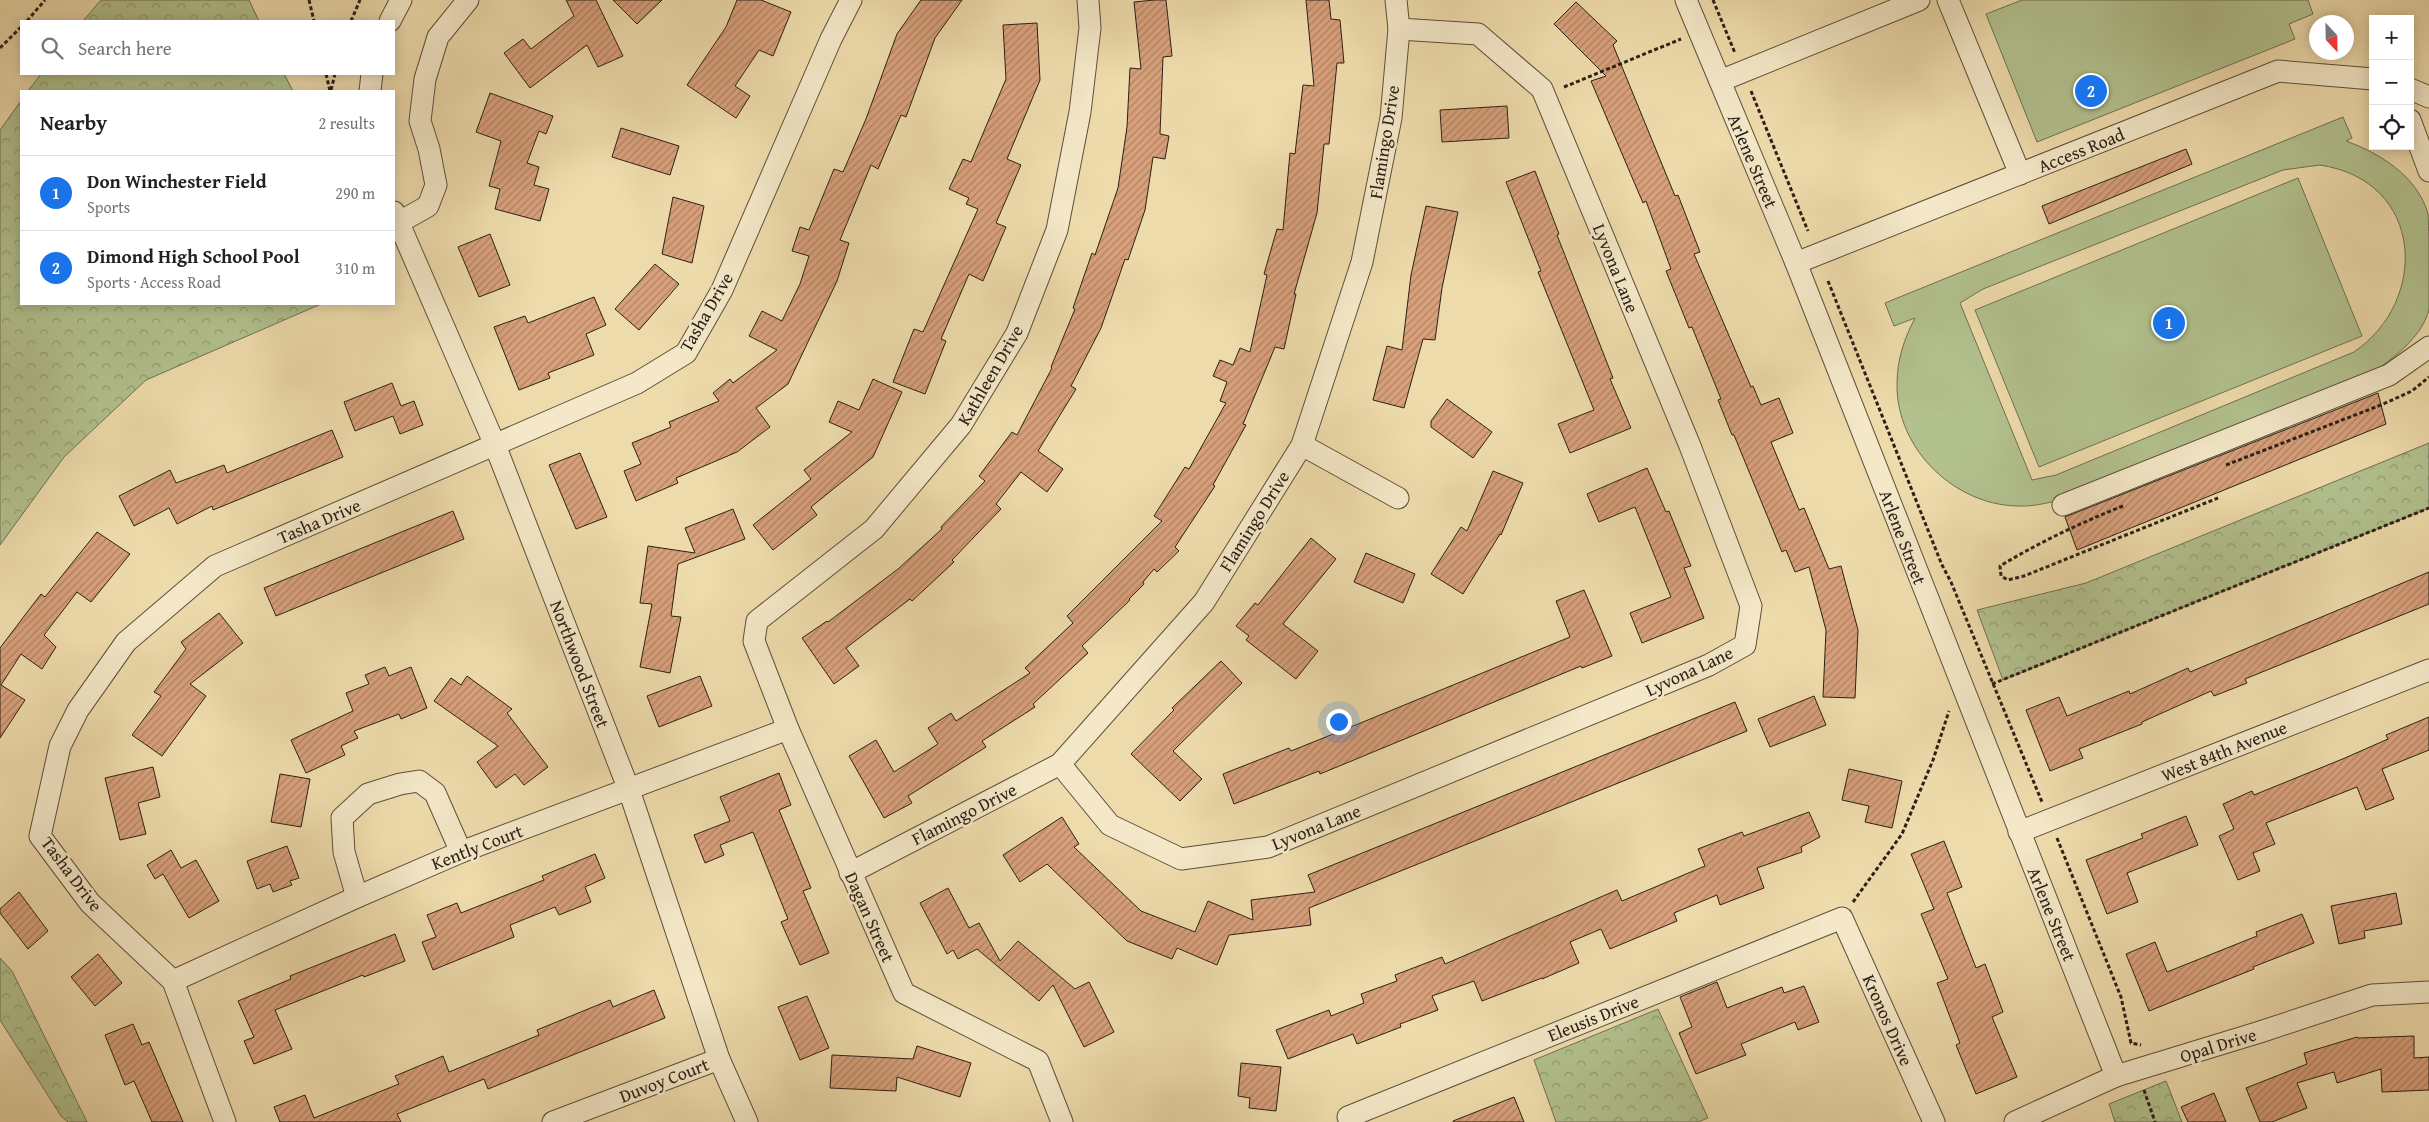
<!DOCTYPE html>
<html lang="en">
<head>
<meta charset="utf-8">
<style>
	body { margin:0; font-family:"Gentium Book Plus",serif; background:#f2f2f2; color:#202124 }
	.controls { position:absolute; right:15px; top:15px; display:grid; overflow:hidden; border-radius:0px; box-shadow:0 2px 12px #0003 }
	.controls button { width:45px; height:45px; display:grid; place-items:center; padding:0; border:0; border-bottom:1px solid #e0e0e0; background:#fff; color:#202124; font:25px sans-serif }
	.compass { position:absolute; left:2309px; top:15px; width:45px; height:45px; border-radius:50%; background:#fff; box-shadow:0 2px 12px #0003; rotate:158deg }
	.you { position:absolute; left:1338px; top:721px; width:18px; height:18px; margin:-12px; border:4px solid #fff; border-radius:50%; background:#1a73e8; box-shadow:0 0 0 8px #1a73e833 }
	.badge { display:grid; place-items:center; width:32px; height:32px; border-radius:50%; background:#1a73e8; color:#fff; font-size:16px; font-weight:700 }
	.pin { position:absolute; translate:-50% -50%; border:2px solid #fff; box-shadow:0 1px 5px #0006 }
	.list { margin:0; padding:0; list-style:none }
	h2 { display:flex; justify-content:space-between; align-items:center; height:65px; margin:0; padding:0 20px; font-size:21px }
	h2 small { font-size:16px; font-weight:400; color:#757577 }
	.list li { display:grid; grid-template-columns:32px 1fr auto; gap:15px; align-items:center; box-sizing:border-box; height:75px; padding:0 20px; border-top:1px solid #e0e0e0 }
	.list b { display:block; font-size:19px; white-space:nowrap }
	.list p { margin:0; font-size:16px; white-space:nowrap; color:#757577 }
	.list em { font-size:16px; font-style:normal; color:#757577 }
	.icon { flex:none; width:28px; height:28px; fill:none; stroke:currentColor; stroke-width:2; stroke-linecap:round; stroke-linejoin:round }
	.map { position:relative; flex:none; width:2429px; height:1122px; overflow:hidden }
	.search { position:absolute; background:#fff; box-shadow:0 2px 12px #0003; left:20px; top:20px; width:375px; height:55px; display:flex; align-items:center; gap:12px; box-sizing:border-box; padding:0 18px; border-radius:0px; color:#757577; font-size:19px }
	.panel { position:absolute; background:#fff; box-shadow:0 2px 12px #0003; left:20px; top:90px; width:375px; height:215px; border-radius:0px }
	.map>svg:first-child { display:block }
</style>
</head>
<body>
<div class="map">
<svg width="2429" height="1122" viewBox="0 0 2429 1122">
	<defs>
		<pattern id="forest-crowns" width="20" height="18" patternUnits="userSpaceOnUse" patternTransform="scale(1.25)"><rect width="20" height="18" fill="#b2c18e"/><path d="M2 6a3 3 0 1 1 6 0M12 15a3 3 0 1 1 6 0" fill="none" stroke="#919c73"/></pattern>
		<pattern id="building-hatch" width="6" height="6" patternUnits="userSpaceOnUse" patternTransform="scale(1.25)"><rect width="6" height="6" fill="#d8a07b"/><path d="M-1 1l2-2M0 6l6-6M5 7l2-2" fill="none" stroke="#af8264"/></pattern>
	</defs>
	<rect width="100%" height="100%" fill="#eedbab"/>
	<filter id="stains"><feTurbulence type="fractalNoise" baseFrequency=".004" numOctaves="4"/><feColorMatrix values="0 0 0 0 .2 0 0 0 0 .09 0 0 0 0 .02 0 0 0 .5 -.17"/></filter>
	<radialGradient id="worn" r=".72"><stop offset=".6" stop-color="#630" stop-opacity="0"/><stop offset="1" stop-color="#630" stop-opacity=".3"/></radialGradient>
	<g fill="url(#forest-crowns)" stroke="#6e7052">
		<path d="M101,0H249L259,21H83Z"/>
		<path d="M41,74H284L293,91H28Z"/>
		<path d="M21,101V304H321L146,380L64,457L0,545V130Z"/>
		<path d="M2429,443V508L2003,680L1977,610L2086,583Z"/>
		<path d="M0,958L12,971L87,1122H68L61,1116L0,1020Z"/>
		<path d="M1658,1009L1708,1118L1698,1122H1556L1534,1060Z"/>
		<path d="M2166,1081L2182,1122H2115L2109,1104Z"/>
	</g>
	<g fill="#b2c18e" stroke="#6e7052" fill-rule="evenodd">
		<path d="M2022,0H2308L2313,14L2289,24L2295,39L2037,142L1986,14Z"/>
		<path d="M2343,117L2352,138L2346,141C2380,153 2418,177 2428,214C2429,228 2429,248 2429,263C2429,277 2429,296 2429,309C2423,335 2398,354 2378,369L2064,499C2051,502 2037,506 2023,506C1957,508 1896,450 1897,384C1897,360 1904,339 1915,318L1894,326L1885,303ZM2320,165C2425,181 2429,301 2354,352L2056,475L2032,480L1960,303L1983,289L2283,170Z"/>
		<path d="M2298,178L2362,336L2039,467L1975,310Z"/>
	</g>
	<g fill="url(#building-hatch)" stroke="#2b2016">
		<path d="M566,0H596L623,56L598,67L587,45L530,88L504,53L523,39L531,49L574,16Z"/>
		<path d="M613,0H662L637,24Z"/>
		<path d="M737,0H761L791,12L773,56L759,50L735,86L750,96L736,118L687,85L726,27Z"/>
		<path d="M921,0H962L935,38L906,117L901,115L878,169L871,165L840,240L849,243L837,281L788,384L756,408L770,427L737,452L676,478L678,483L636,501L624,471L641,464L632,443L671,427L669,422L719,401L713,393L730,379L733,383L777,350L749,336L762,311L782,321L800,284L809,256L792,251L800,227L809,230L834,169L843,172L866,119L897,34Z"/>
		<path d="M1154,0H1166L1172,56L1163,57L1160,134L1169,136L1165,159L1153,157L1145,210L1128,260L1125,259L1101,328L1071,386L1076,389L1038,451L1063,469L1047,492L1021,472L996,504L1001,509L952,560L954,562L912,601L910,599L846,648L859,666L834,684L802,638L827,621L828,622L898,569L942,529L941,527L985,481L979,476L1012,432L1017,435L1052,368L1051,367L1075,309L1073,308L1092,253L1095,255L1118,188L1127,127L1130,68L1141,69L1134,2Z"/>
		<path d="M1306,0H1329L1331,19L1340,20L1344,63H1337L1329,144H1324L1317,213L1294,294H1296L1284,349L1275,347L1243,424L1246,425L1213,485L1215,486L1175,547L1179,551L1157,572L1154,569L1143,582L1144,584L1129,599L1130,600L1082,646L1088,653L1033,704L1035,707L982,741L986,747L908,796L912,803L884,818L849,756L876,740L894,772L938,744L928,728L951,713L956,721L1030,673L1025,668L1073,623L1067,616L1162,521L1154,516L1185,467L1189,469L1226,403L1220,401L1227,382L1213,376L1220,360L1233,365L1240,348L1250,352L1267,275L1264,274L1277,229L1283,230L1290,153L1295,154L1303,85L1314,86Z"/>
		<path d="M1576,2L1617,41L1613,45L1675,196L1678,195L1700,252L1694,254L1751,387L1753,386L1761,405L1779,398L1793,433L1771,442L1799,510L1804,508L1829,569L1841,566L1858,630L1855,698L1823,697L1826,630L1809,567L1795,572L1786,550L1782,552L1734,435H1732L1718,400L1721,399L1692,327L1689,328L1666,271L1671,269L1646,201L1643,203L1591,81L1606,76L1554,24Z"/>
		<path d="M1037,23L1040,80L1007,159L1021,165L996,223L1006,227L983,281L969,274L941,339L946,341L925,394L893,382L914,329L923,332L978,209L966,204L969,198L949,189L963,159L971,162L1006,79L1003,25Z"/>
		<path d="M490,93L553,116L546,134L539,131L527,163L539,167L534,185L549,189L540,221L495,209L500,189L489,186L501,141L476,132Z"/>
		<path d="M1507,106L1509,138L1442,142L1440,110Z"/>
		<path d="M621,128L679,146L670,175L612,157Z"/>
		<path d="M2186,149L2192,164L2049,224L2042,206Z"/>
		<path d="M1535,171L1559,234L1557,235L1613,378L1610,379L1631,428L1570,453L1558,424L1594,410L1538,272L1541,271L1506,182Z"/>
		<path d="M673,197L704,206L692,263L662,254Z"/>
		<path d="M1426,206L1458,212L1442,288L1435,340L1423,339L1404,408L1373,400L1387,346L1402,350L1411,275Z"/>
		<path d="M490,234L510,285L479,297L458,247Z"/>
		<path d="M655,264L679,284L639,330L615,309Z"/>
		<path d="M594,297L606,325L586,334L594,355L548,373L550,378L519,390L494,327L525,316L528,323Z"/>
		<path d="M873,379L902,392L873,457L811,507L817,515L773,550L753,525L811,479L804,470L852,432L829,422L838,401L859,410Z"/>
		<path d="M392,383L401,406L414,401L423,425L400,434L393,416L355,431L344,402Z"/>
		<path d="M2378,393L2386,424L2077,550L2065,517Z"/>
		<path d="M1447,399L1492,432L1473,458L1431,427V421Z"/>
		<path d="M332,430L343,457L213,510L212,506L177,524L169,508L134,526L119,496L170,470L176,483L224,465L227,473Z"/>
		<path d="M580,453L607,517L576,529L549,465Z"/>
		<path d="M1647,468L1666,512L1669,511L1691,566L1684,568L1704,618L1642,643L1630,613L1671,597L1635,507L1599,522L1587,494Z"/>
		<path d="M1493,471L1523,483L1501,535L1500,534L1463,594L1431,574L1461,527L1467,531Z"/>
		<path d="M733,509L745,539L678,564L671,616L681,617L670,673L640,667L652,604L640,603L648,546L695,553L685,528Z"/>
		<path d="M453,511L464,539L276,616L264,588Z"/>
		<path d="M97,532L130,554L91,602L77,592L44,635L56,647L42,669L21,654L1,685L25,700L0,738V648L41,594L45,597Z"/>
		<path d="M1311,538L1336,559L1283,624L1318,651L1296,679L1246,640L1249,636L1236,626L1255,603L1258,605Z"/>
		<path d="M1366,553L1415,574L1403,603L1354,582Z"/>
		<path d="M2429,572V604L2245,679L2247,683L2214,696L2211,691L2142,722V724L2079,749L2083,758L2050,771L2026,710L2059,697L2067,716L2129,691L2130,694L2188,668L2190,672Z"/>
		<path d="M1584,590L1612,656L1582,668L1581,666L1320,774L1319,771L1234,804L1223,774L1289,748L1291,751L1363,722L1570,637L1556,601Z"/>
		<path d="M219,613L243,643L190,684L206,696L162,756L132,735L161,696L154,692L186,649L181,642Z"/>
		<path d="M1221,661L1242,683L1173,751L1202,779L1180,801L1131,754L1174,710L1172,708Z"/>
		<path d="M385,667L389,676L411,667L427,708L401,719L399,714L354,731L358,738L341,746L345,755L306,773L291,740L353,711L346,693L369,684L365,675Z"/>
		<path d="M467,676L512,709L507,713L548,767L524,785L515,774L496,788L477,762L498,746L434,701L451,678L461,685Z"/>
		<path d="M700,676L712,706L659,727L647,696Z"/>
		<path d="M1814,696L1826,725L1770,747L1758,719Z"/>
		<path d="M1735,702L1747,731L1309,908L1311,925L1229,935L1217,965L1177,948L1172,959L1127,941L1047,864L1020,882L1003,855L1062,817L1079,844L1074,847L1141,911L1195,932L1208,901L1253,920L1251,900L1315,892L1308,875Z"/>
		<path d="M2429,717V750L2382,769L2394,799L2366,810L2357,787L2266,823L2275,844L2253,853L2260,871L2238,880L2219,836L2234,829L2223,804L2252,791L2254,795L2345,758L2388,739L2386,735Z"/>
		<path d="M153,767L160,797L138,803L146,834L120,840L105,778Z"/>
		<path d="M1849,769L1902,781L1892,828L1865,822L1869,806L1842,800Z"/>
		<path d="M779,773L791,805L779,810L811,888L803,891L829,953L800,965L781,922L788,919L753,832L720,845L724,855L705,863L694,835L730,821L720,797Z"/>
		<path d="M280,774L310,779L301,827L271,822Z"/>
		<path d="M1809,812L1820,837L1801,847L1802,852L1757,868L1764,888L1720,905L1717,895L1674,913L1677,921L1610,949L1601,929L1570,942L1579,963L1542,979V978L1482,1001L1474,981L1432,996L1438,1010L1400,1024L1401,1027L1357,1044L1353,1034L1288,1059L1276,1030L1329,1010L1331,1016L1364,1003L1361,994L1397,981L1395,975L1442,957L1445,964L1617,890L1622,901L1705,866L1698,849L1742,832L1744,836Z"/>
		<path d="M2186,816L2198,845L2127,873L2138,902L2107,914L2086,860L2143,838L2141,834Z"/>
		<path d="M1944,841L1962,887L1947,893L1976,968L1985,964L2003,1012L1992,1017L2017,1077L1976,1094L1956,1045L1960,1043L1937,983L1948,979L1921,914L1934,909L1911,854Z"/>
		<path d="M287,846L299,878L290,881L292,885L273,892L270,884L257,889L247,861Z"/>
		<path d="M171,850L181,868L196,860L219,901L189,918L163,874L155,879L147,865Z"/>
		<path d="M595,854L605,878L585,887L591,902L559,915L555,907L510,925L514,937L433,970L422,942L436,937L427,915L457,903L461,913L544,880L542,876Z"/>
		<path d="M948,888L969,928L979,923L1000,961L1018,941L1075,989L1089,982L1114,1032L1084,1047L1053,985L1039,1001L977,949L958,959L953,950L947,954L920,903Z"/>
		<path d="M19,892L48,931L28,949L0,913V909Z"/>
		<path d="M2396,893L2402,924L2364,931L2365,938L2339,944L2331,906Z"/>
		<path d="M2302,914L2314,943L2253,967L2254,969L2149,1011L2126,954L2155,942L2167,972L2257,936L2256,932Z"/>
		<path d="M395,934L405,961L364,977L363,975L275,1010L292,1049L254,1064L244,1041L254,1037L238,1001L291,979L290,976Z"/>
		<path d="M98,954L122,983L95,1006L71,977Z"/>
		<path d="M1717,982L1727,1008L1782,987L1784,993L1804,986L1819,1022L1798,1030L1795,1022L1741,1044L1746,1055L1696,1074L1679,1033L1692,1027L1680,997Z"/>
		<path d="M654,990L665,1018L488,1089L484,1079L397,1114L401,1122H280L274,1107L305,1095L314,1118L399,1084L395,1076L443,1056L449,1072L539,1035L537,1030L610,1000L613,1007Z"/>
		<path d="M807,996L829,1048L800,1060L778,1007Z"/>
		<path d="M133,1024L142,1045L149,1042L183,1122H152L134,1081L125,1085L105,1035Z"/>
		<path d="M2414,1036V1058L2429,1057V1090L2382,1092L2381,1069L2337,1083L2334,1072L2297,1083L2307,1108L2272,1122H2260L2246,1088L2307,1064L2304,1053L2357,1037L2358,1038Z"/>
		<path d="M917,1046L971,1063L960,1097L897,1077L896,1091L830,1088L832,1055L913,1059Z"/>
		<path d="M1241,1063L1281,1067L1276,1111L1249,1108L1250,1098L1238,1096Z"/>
		<path d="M2214,1093L2226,1122H2188L2181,1107Z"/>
		<path d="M1514,1097L1524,1122H1453V1121Z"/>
	</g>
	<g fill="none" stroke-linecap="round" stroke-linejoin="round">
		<defs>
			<g id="minor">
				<path d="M1686,0L1796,263L2116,1076"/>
				<path d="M1948,0L2020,174"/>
				<path d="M390,21L401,0"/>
				<path d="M1720,81L1919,0"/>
				<path d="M2410,89L2429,97"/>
				<path d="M370,91L372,74"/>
				<path d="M2410,120L2429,171"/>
				<path d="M394,212L495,445L629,790L719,1059L747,1122"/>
				<path d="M398,223L428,206L436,185L429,149L420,121L425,79L438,37L468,0"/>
				<path d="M1796,263L2278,71L2373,79"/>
				<path d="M1302,445L1398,498"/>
				<path d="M2063,505L2389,375L2429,347"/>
				<path d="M1060,764L1110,825L1181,859L1268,847L1709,665L1745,645L1751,606L1690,446L1542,89L1478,34L1399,29"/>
				<path d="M2019,832L2429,670"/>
				<path d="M850,873L1060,764L1204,602L1302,445L1362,262L1391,118L1399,29L1396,0"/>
				<path d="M357,897L344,852L342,818L368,794L400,784L419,781L435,793L461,852"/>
				<path d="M173,981L357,897L461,852L788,729"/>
				<path d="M225,1122L173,981L90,903L40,836L60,746L78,710L126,642L215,566L637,383L686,353L722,290L831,39L851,0"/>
				<path d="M553,1122L719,1059"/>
				<path d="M1062,1122L1038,1061L904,993L788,729L754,641L757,621L874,529L961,425L1017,333L1057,230L1080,112L1090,28L1088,0"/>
				<path d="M1351,1122L1348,1117L1842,918L1934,1122"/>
				<path d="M2015,1122L2116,1076L2260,1032L2372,995L2429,992"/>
			</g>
		</defs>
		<use href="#minor" stroke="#5c4f3b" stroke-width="23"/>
		<g stroke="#2b2016" stroke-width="3" stroke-dasharray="4 2.5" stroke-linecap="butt">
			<path d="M309,0L314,21"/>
			<path d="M1713,0L1735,53"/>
			<path d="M27,21L45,0"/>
			<path d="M351,21L360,0"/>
			<path d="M0,48L21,27"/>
			<path d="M326,74L330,91"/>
			<path d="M1564,87L1681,39"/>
			<path d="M331,90L335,74"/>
			<path d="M1751,91L1808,231"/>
			<path d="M1828,281L1942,565L1951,582L2042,802"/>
			<path d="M2226,465L2381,405L2412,391L2429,377"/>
			<path d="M2123,506C2080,523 2040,542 2000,566L2001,576L2008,580L2024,576L2218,498"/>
			<path d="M1992,684L2429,508"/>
			<path d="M2057,838L2121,997L2131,1043L2141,1045"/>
			<path d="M1853,902L1902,834L1933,760L1949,711"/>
			<path d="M2144,1090L2155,1122"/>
		</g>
		<use href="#minor" stroke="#f4e8c8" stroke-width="21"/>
	</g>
	<g text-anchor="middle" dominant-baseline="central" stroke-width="5" stroke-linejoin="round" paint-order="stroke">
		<g font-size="18" fill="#2b2016" stroke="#f4e8c8">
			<text transform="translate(1384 142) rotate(-81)">Flamingo Drive</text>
			<text transform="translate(2081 150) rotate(-22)">Access Road</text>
			<text transform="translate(1753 161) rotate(67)">Arlene Street</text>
			<text transform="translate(1616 268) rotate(68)">Lyvona Lane</text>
			<text transform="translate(706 312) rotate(-60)">Tasha Drive</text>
			<text transform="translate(990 375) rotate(-60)">Kathleen Drive</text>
			<text transform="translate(319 521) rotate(-23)">Tasha Drive</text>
			<text transform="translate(1254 521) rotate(-58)">Flamingo Drive</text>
			<text transform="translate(1903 537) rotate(69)">Arlene Street</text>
			<text transform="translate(580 664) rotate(69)">Northwood Street</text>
			<text transform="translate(1689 671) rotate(-25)">Lyvona Lane</text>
			<text transform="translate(2224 751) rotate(-22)">West 84th Avenue</text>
			<text transform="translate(964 814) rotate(-27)">Flamingo Drive</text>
			<text transform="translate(1316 827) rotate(-22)">Lyvona Lane</text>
			<text transform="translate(477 847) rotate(-21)">Kently Court</text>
			<text transform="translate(72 874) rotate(53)">Tasha Drive</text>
			<text transform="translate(2052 914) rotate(68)">Arlene Street</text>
			<text transform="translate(870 917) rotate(66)">Dagan Street</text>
			<text transform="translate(1593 1018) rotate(-22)">Eleusis Drive</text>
			<text transform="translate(1888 1020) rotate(66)">Kronos Drive</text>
			<text transform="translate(2218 1045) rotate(-17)">Opal Drive</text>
			<text transform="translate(664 1080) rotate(-21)">Duvoy Court</text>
		</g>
	</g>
	<rect width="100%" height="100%" filter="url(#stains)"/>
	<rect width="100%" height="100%" fill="url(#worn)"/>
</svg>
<div class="controls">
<button>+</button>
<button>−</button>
<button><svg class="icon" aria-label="locate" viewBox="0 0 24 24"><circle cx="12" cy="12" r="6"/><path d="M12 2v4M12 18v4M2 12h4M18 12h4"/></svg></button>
</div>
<svg class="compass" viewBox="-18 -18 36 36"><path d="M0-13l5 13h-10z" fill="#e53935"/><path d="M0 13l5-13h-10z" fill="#757577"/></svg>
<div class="you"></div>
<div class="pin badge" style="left:2169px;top:323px">1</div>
<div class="pin badge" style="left:2091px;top:91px">2</div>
<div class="search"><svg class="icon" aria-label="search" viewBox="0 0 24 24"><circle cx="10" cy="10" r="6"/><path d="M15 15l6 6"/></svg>Search here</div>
<section class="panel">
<h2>Nearby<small>2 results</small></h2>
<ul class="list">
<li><span class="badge">1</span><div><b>Don Winchester Field</b><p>Sports</p></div><em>290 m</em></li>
<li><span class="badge">2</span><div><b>Dimond High School Pool</b><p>Sports · Access Road</p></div><em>310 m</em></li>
</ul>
</section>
</div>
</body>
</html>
